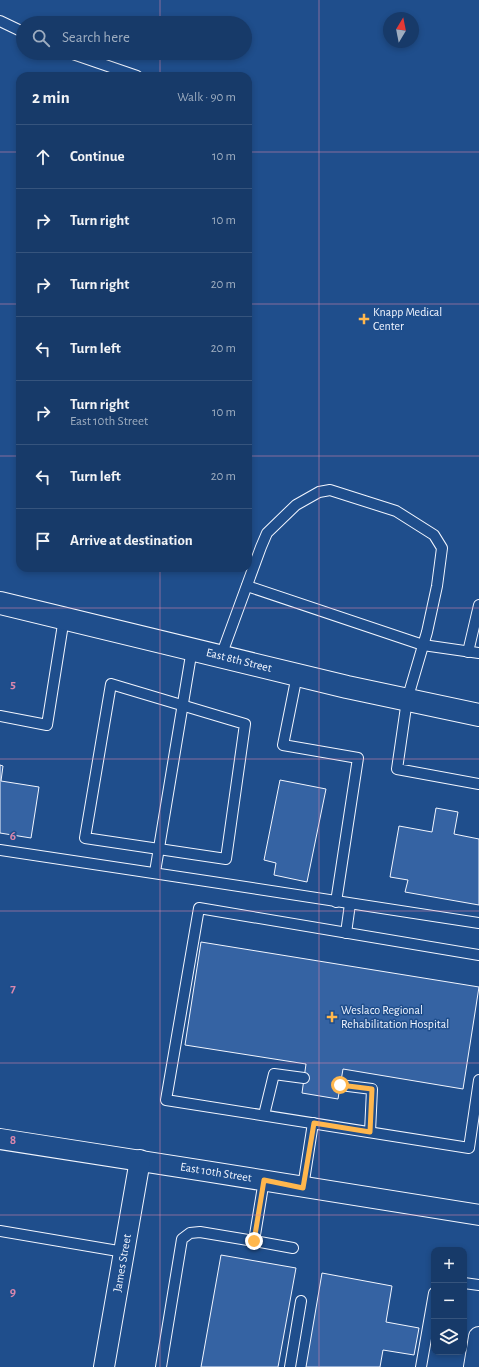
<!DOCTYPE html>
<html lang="en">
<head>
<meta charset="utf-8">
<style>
	body { margin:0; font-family:"Alegreya Sans",sans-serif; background:#20416f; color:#f1f3f6 }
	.controls { position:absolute; right:12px; bottom:12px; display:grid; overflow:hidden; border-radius:8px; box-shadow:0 2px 6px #0003 }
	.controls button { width:36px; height:36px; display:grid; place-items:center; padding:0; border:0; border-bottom:1px solid #36547d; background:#173a69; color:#f1f3f6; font:20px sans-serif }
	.compass { position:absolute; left:383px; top:12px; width:36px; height:36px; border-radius:50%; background:#173a69; box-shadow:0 2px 6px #0003; rotate:10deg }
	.stop { position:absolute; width:12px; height:12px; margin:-9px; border:3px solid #ffb74d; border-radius:50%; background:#fff }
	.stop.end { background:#ffb74d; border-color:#fff; box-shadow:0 1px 4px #0008 }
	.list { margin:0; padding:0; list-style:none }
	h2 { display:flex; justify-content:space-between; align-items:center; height:52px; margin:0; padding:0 16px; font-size:17px }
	h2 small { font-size:13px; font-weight:400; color:#9eadc0 }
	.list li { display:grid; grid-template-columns:26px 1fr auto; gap:12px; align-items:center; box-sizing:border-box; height:64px; padding:0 16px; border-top:1px solid #36547d }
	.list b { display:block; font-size:15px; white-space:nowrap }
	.list p { margin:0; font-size:13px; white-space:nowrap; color:#9eadc0 }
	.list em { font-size:13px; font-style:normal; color:#9eadc0 }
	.icon { flex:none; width:22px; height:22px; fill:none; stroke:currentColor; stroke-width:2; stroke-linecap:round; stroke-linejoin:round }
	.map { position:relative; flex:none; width:479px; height:1367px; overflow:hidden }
	.search { position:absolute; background:#173a69; box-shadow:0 2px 6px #0003; left:16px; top:16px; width:236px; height:44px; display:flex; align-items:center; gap:10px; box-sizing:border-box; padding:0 14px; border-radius:22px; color:#9eadc0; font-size:15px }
	.panel { position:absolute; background:#173a69; box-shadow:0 2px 6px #0003; left:16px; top:72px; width:236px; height:500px; border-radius:12px }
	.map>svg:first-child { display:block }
</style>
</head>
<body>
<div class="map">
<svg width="479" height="1367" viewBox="0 0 479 1367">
	<rect width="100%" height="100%" fill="#1f4e8c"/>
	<g fill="#3563a3" stroke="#f2f6ff">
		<path d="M0,765L3,766L1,781L39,787L31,838L0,833Z"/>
		<path d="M280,780L326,789L307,882L274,875L276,863L264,860Z"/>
		<path d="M436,808L458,812L454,834L479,839V905L405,892L408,880L390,877L399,826L432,832Z"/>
		<path d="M201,942L479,987L463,1089L343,1069L338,1099L302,1093L306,1064L185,1045Z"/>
		<path d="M221,1255L296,1268L278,1367H201Z"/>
		<path d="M322,1273L392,1286L386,1322L419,1328L414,1355L383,1350L380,1367H306Z"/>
	</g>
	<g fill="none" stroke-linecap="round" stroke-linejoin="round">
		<defs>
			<g id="lane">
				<path d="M0,21L23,32"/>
				<path d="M70,53L137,76"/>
				<path d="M247,586L423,645L479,653"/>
				<path d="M468,652L479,605"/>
				<path d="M221,656L261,547L267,533L296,505L319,492L330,490L396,511L434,535L442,548L437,586L427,632L407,700L397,769L479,784"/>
				<path d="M297,675L283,745L358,758L336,902"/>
				<path d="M111,684L245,724L226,859L85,838Z"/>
				<path d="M0,716L47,725L64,618"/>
				<path d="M0,850C160,873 319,899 479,923"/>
				<path d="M155,872L192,649"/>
				<path d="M346,933L350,904"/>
				<path d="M479,955L199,908L166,1100L469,1148L479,1080"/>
				<path d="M340,1085L372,1089L370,1132"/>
				<path d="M264,1115L274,1074L304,1078"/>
				<path d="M264,1180L254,1241L293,1248"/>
				<path d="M303,1187L313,1123"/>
				<path d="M0,1231L124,1252"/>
				<path d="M464,1283L479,1285"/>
				<path d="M161,1367L182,1239L190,1233L200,1232L254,1241"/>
				<path d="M290,1367L301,1301"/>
				<path d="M421,1367L434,1293"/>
			</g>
			<g id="street">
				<path d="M0,1139C160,1163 319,1190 479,1215"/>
				<path d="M104,1367L140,1160"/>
				<path d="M474,1367L479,1337"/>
			</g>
			<path id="secondary" d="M0,603L347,687L479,715"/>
		</defs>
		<use href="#lane" stroke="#f2f6ff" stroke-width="12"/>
		<use href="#street" stroke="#f2f6ff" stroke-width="22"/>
		<use href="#secondary" stroke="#f2f6ff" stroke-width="24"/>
		<use href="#lane" stroke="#1f4e8c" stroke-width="10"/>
		<use href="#street" stroke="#1f4e8c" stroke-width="20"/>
		<use href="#secondary" stroke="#1f4e8c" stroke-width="22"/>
	</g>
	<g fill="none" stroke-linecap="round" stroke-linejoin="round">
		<path stroke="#ffb74d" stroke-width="5" d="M254,1241L264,1180L303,1188L314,1123L370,1132L372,1089L340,1085"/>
	</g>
	<path fill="none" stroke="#da87ad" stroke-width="1" stroke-opacity="0.55" d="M160,0V23M319,0V1367M160,53V76M0,152H20M248,152H479M0,304H20M248,304H479M0,456H20M248,456H479M160,568V1367M0,608H479M0,759H479M0,911H479M0,1063H479M0,1215H479"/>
	<g fill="#ffb74d" stroke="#1f4e8c" stroke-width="1.5">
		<path d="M362 313h4v4h4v4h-4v4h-4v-4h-4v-4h4z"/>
		<path d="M330 1011h4v4h4v4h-4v4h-4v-4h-4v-4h4z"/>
	</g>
	<g text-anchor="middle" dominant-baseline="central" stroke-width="3" stroke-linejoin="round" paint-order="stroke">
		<g font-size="12" fill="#f2f6ff" stroke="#1f4e8c" text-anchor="start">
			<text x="373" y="312">Knapp Medical<tspan x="373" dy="14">Center</tspan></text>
			<text x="341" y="1010">Weslaco Regional<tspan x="341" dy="14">Rehabilitation Hospital</tspan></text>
		</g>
		<g font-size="12" fill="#f2f6ff" stroke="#1f4e8c">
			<text transform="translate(239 660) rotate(14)">East 8th Street</text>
			<text transform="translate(216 1172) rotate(9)">East 10th Street</text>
			<text transform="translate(122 1263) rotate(-80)">James Street</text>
		</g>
	</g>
	<g font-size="13" text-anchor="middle" font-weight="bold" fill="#da87ad" stroke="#1f4e8c" stroke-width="3" stroke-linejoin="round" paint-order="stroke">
		<text x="13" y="688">5</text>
		<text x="13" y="840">6</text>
		<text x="13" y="992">7</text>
		<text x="13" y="1144">8</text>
		<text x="13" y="1296">9</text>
	</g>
</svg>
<div class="controls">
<button>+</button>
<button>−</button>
<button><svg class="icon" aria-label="layers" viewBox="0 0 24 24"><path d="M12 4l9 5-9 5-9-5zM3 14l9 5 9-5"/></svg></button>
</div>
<svg class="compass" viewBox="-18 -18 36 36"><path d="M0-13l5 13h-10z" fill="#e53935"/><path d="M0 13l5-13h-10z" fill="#9eadc0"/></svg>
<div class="stop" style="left:340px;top:1085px"></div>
<div class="stop end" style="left:254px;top:1241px"></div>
<div class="search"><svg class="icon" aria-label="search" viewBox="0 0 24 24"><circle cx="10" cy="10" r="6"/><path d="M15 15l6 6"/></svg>Search here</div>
<section class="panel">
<h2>2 min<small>Walk · 90 m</small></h2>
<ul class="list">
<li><svg class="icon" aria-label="ahead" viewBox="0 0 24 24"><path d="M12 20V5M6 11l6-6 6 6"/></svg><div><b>Continue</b></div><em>10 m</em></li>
<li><svg class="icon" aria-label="right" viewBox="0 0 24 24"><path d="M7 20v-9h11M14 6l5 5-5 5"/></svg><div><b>Turn right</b></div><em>10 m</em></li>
<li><svg class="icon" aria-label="right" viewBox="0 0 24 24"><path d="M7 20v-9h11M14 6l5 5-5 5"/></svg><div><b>Turn right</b></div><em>20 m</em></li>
<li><svg class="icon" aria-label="left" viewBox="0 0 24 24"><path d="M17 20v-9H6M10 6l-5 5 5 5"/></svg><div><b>Turn left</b></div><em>20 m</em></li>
<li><svg class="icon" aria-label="right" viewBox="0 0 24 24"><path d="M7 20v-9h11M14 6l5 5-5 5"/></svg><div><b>Turn right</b><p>East 10th Street</p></div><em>10 m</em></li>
<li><svg class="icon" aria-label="left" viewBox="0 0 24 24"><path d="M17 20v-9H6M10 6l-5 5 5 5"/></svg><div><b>Turn left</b></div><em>20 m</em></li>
<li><svg class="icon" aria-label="arrive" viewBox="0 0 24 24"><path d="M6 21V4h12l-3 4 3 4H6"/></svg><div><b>Arrive at destination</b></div></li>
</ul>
</section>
</div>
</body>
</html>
